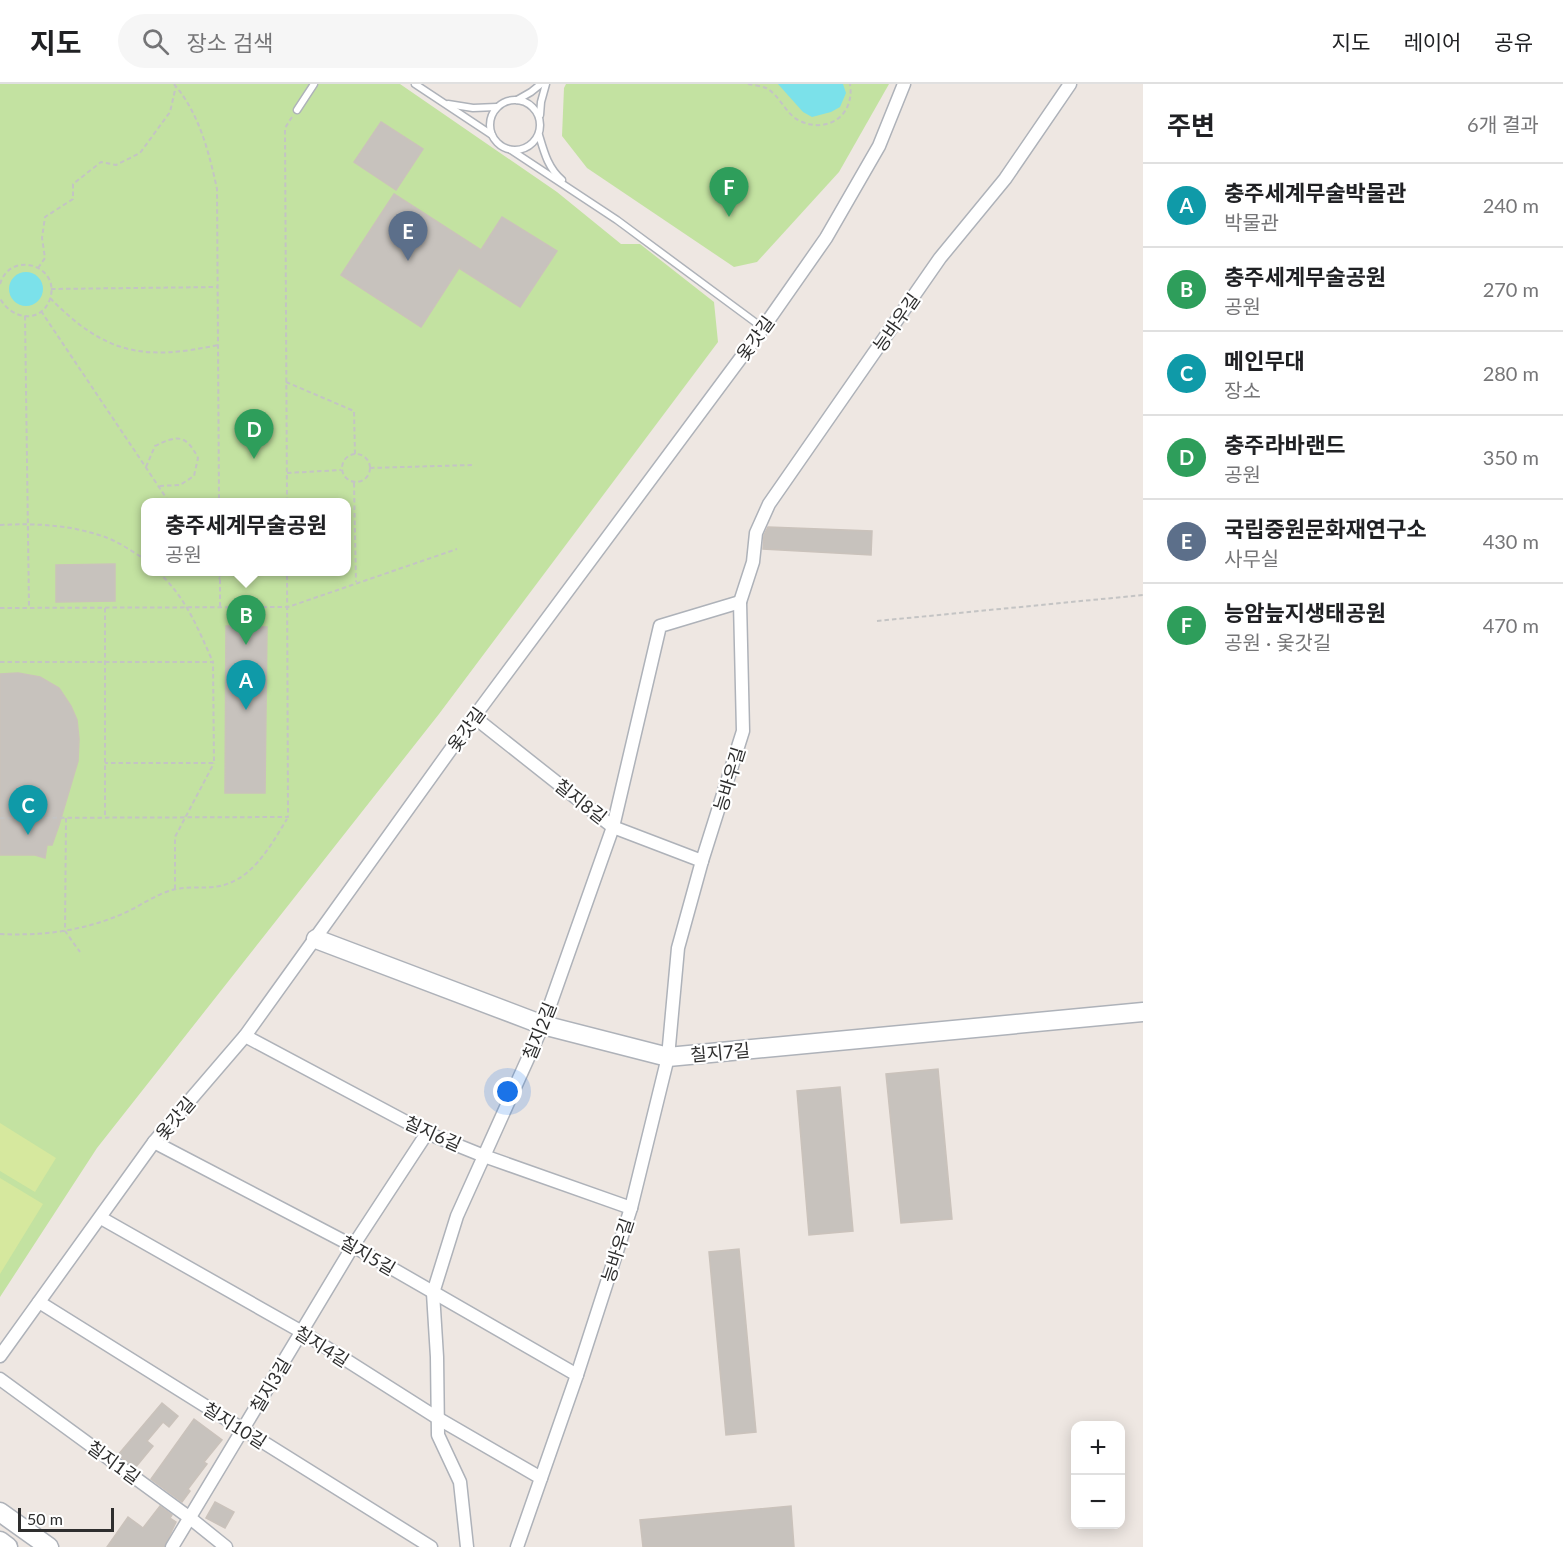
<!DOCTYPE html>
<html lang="ko">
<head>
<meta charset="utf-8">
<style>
	body { margin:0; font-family:Lato,"Noto Sans KR",sans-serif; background:#f6f6f6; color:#202124 }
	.controls { position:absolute; right:18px; bottom:18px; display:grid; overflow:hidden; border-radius:12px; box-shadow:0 3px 15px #0003 }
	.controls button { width:54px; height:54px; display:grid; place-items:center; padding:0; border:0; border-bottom:2px solid #e0e0e0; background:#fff; color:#202124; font:30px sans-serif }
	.scale { position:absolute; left:18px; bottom:15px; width:96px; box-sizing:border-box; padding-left:6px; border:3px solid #2e2e2e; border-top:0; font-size:16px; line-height:21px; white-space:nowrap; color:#2e2e2e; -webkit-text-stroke:4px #fff; paint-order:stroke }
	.you { position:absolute; left:508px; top:1008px; width:21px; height:21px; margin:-15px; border:4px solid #fff; border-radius:50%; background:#1a73e8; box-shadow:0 0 0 9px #1a73e833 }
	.badge { display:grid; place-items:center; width:39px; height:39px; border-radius:50%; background:#4b89f2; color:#fff; font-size:20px; font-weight:700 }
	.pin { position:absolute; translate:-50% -50px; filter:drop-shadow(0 2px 3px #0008) }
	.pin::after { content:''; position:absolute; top:32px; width:21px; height:18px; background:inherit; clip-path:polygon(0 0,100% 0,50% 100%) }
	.popup { position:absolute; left:141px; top:414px; width:210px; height:78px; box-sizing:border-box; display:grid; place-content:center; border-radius:12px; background:#fff; filter:drop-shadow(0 2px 4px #0005); font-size:20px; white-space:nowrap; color:#757577 }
	.popup b { font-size:22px; color:#202124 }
	.popup::after { content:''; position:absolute; left:50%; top:100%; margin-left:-12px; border:12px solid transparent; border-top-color:#fff }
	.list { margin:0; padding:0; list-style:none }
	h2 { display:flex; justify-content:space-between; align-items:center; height:78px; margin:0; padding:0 24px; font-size:26px }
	h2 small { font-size:20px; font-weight:400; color:#757577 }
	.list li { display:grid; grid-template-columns:39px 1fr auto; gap:18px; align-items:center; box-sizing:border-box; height:84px; padding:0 24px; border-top:2px solid #e0e0e0 }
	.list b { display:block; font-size:22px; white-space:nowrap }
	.list p { margin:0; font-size:20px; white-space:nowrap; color:#757577 }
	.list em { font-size:20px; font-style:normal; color:#757577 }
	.icon { flex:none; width:33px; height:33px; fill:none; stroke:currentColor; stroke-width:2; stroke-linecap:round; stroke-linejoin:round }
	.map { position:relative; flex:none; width:1143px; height:1463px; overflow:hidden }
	header { display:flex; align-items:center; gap:36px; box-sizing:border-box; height:84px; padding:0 30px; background:#fff; border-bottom:2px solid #e0e0e0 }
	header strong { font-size:28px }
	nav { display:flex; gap:33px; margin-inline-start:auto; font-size:21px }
	.search { width:420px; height:54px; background:#f6f6f6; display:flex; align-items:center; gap:15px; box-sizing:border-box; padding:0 21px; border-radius:33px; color:#757577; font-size:22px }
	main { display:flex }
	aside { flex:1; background:#fff }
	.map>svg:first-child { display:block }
</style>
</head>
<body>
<header>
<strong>지도</strong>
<div class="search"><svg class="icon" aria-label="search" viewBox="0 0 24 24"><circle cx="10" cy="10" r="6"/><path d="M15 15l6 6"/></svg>장소 검색</div>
<nav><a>지도</a><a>레이어</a><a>공유</a></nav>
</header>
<main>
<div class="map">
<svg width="1143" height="1463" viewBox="0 0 1143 1463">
	<rect width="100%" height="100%" fill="#eee7e2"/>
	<g fill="#c3e2a1" fill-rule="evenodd">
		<path d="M0,0H400L557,108L621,160H640L714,218L718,258L439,630L97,1064L0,1213ZM146,418H346V488H146Z"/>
		<path d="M566,0H889L839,88L757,178L734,183L587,84L562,52L564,4Z"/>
	</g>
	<g fill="#d6e89e">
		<path d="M0,1039L56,1074L35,1108L0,1087Z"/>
		<path d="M0,1094L43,1120L0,1190Z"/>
	</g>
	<g fill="#7be1ea">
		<path d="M778,0H843L846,9L840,23L831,28L812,33L803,28Z"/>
		<circle cx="26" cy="205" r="17"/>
	</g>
	<g fill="#c7c2bd" stroke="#cac2bb" stroke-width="1.5">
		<path d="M381,38L423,65L396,106L354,78Z"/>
		<path d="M394,110L481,166L502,133L557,167L520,223L459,184L421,243L341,191Z"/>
		<path d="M768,443L872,447L871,471L763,465L764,451Z"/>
		<path d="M115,480V517L56,518V481Z"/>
		<path d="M226,542L267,543L265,709H225Z"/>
		<path d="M18,589L40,593L59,604L71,622L77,636L79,655L78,677L59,741L52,761H47L45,774L35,771H0V590Z"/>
		<path d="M938,985L952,1135L901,1139L886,990Z"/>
		<path d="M840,1003L853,1147L809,1151L797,1007Z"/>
		<path d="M739,1165L756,1348L726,1351L709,1168Z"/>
		<path d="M162,1319L178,1332L169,1343L163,1338L147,1357L153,1362L135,1384L118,1371Z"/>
		<path d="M194,1335L222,1356L204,1378L207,1380L188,1405L190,1407L182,1418L151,1395Z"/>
		<path d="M215,1418L234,1428L225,1444L206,1434Z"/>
		<path d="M160,1422L172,1431L170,1434L176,1438L164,1463H107L128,1433L143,1444Z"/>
		<path d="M791,1422L794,1463H643L640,1436Z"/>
	</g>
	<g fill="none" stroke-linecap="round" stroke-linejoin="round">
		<defs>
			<g id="lane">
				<path d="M415,0L492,51"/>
				<circle cx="515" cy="41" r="25"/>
				<path d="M517,16L531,8L541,0"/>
				<path d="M448,20L473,24L497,23"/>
				<path d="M297,26L314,0"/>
				<path d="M540,31L541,18L546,0"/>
				<path d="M539,51C544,68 548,84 562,96"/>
				<path d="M511,66L617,136L763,244"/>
			</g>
			<g id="street">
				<path d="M474,633L613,743L702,777"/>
				<path d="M245,952L427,1049L484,1072L631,1124"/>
				<path d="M154,1058L353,1162L577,1291"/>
				<path d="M101,1134L302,1248L439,1335L541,1394"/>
				<path d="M39,1218L431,1463"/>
				<path d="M0,1272L154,1058L245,952L474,633L763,244L826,154L879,62L904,0"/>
				<path d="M0,1295L190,1434L226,1463"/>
				<path d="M172,1463L353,1162L427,1049"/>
				<path d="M467,1463L460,1398L438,1351L437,1273L433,1209L457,1132L543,941L613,743L660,542L740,518"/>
				<path d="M517,1463L577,1291L631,1124L668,973L678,864L702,777L743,647L740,518L753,478L756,449L769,420L940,174L1005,95L1070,0"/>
			</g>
			<g id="secondary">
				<path d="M316,855L543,941L668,973L1143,928"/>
				<path d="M0,1428L49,1463"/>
				<path d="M0,1457L8,1463"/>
			</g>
		</defs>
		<use href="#lane" stroke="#aeb2b9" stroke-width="9"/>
		<use href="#street" stroke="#aeb2b9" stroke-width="15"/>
		<use href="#secondary" stroke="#aeb2b9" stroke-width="21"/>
		<g stroke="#c4c4c4" stroke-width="2" stroke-dasharray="4.5 3" stroke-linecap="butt">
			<path d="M174,0C199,29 209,68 217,105L219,418"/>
			<path d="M748,0C754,1 761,2 766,4C780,11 786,31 800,37C828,50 855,31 850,0"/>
			<path d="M38,184L45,174L42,154L45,133L73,115V100L101,78L116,81L140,69L170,28L176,2"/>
			<path d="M0,200C11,165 61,182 50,215C41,241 10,235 0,214"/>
			<path d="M51,205L218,203"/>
			<path d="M50,214C105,270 143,277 218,261"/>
			<path d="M41,227L169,418"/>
			<path d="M25,232L29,523"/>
			<path d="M286,298L354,327L355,370"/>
			<circle cx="356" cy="384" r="14"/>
			<path d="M146,383L155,362C177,351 186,350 198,374L194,392L180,401L158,402"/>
			<path d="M370,384L472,381"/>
			<path d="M287,389L341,386"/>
			<path d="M354,399L356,498"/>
			<path d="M287,418L285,44L292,33"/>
			<path d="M0,441C36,439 71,441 105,453C119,458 133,468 146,476"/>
			<path d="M158,488C186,513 198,545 213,578"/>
			<path d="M214,488L220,495"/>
			<path d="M220,488V522"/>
			<path d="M0,524L288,523L457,465"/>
			<path d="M105,524V734"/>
			<path d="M877,537L1143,511"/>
			<path d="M0,578H213L214,679H105"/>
			<path d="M0,734L288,733L287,488"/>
			<path d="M66,734L65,847L80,868"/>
			<path d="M175,805V753L214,679"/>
			<path d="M0,850C41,852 83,847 122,830C139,823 157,809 176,805C200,801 215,808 238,795C260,782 274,756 287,735"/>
		</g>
		<use href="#lane" stroke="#fff" stroke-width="6"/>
		<use href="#street" stroke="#fff" stroke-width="12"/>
		<use href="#secondary" stroke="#fff" stroke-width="18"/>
	</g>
	<g text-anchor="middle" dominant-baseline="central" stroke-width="4.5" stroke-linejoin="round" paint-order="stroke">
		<g font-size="18" fill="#2e2e2e" stroke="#fff">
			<text transform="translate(896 238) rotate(-55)">능바우길</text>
			<text transform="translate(755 254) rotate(-54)">옻갓길</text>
			<text transform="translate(466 645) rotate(-54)">옻갓길</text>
			<text transform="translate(729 695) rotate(-73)">능바우길</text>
			<text transform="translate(581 717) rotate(38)">칠지8길</text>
			<text transform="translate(539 947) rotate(-68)">칠지2길</text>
			<text transform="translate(720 968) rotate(-5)">칠지7길</text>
			<text transform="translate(175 1034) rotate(-50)">옻갓길</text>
			<text transform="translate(433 1049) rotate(24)">칠지6길</text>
			<text transform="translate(617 1166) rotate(-72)">능바우길</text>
			<text transform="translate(368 1171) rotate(30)">칠지5길</text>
			<text transform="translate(322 1262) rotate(32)">칠지4길</text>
			<text transform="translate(270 1301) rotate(-59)">칠지3길</text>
			<text transform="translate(235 1341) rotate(32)">칠지10길</text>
			<text transform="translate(114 1378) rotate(36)">칠지1길</text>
		</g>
	</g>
</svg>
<div class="controls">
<button>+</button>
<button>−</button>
</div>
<div class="scale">50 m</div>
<div class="you"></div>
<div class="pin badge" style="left:246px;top:626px;background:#0f9aa8">A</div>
<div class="pin badge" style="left:246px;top:561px;background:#2e9e5b">B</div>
<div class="popup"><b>충주세계무술공원</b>공원</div>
<div class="pin badge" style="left:28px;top:751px;background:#0f9aa8">C</div>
<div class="pin badge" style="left:254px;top:375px;background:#2e9e5b">D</div>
<div class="pin badge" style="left:408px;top:177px;background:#5c6f8a">E</div>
<div class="pin badge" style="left:729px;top:133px;background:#2e9e5b">F</div>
</div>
<aside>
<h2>주변<small>6개 결과</small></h2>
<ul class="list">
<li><span class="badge" style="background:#0f9aa8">A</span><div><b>충주세계무술박물관</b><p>박물관</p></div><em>240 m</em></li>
<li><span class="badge" style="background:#2e9e5b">B</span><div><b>충주세계무술공원</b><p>공원</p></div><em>270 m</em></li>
<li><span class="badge" style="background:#0f9aa8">C</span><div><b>메인무대</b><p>장소</p></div><em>280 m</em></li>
<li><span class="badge" style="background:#2e9e5b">D</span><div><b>충주라바랜드</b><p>공원</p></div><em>350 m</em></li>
<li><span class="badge" style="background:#5c6f8a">E</span><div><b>국립중원문화재연구소</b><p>사무실</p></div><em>430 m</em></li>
<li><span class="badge" style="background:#2e9e5b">F</span><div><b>능암늪지생태공원</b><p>공원 · 옻갓길</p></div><em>470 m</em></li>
</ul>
</aside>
</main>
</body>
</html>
